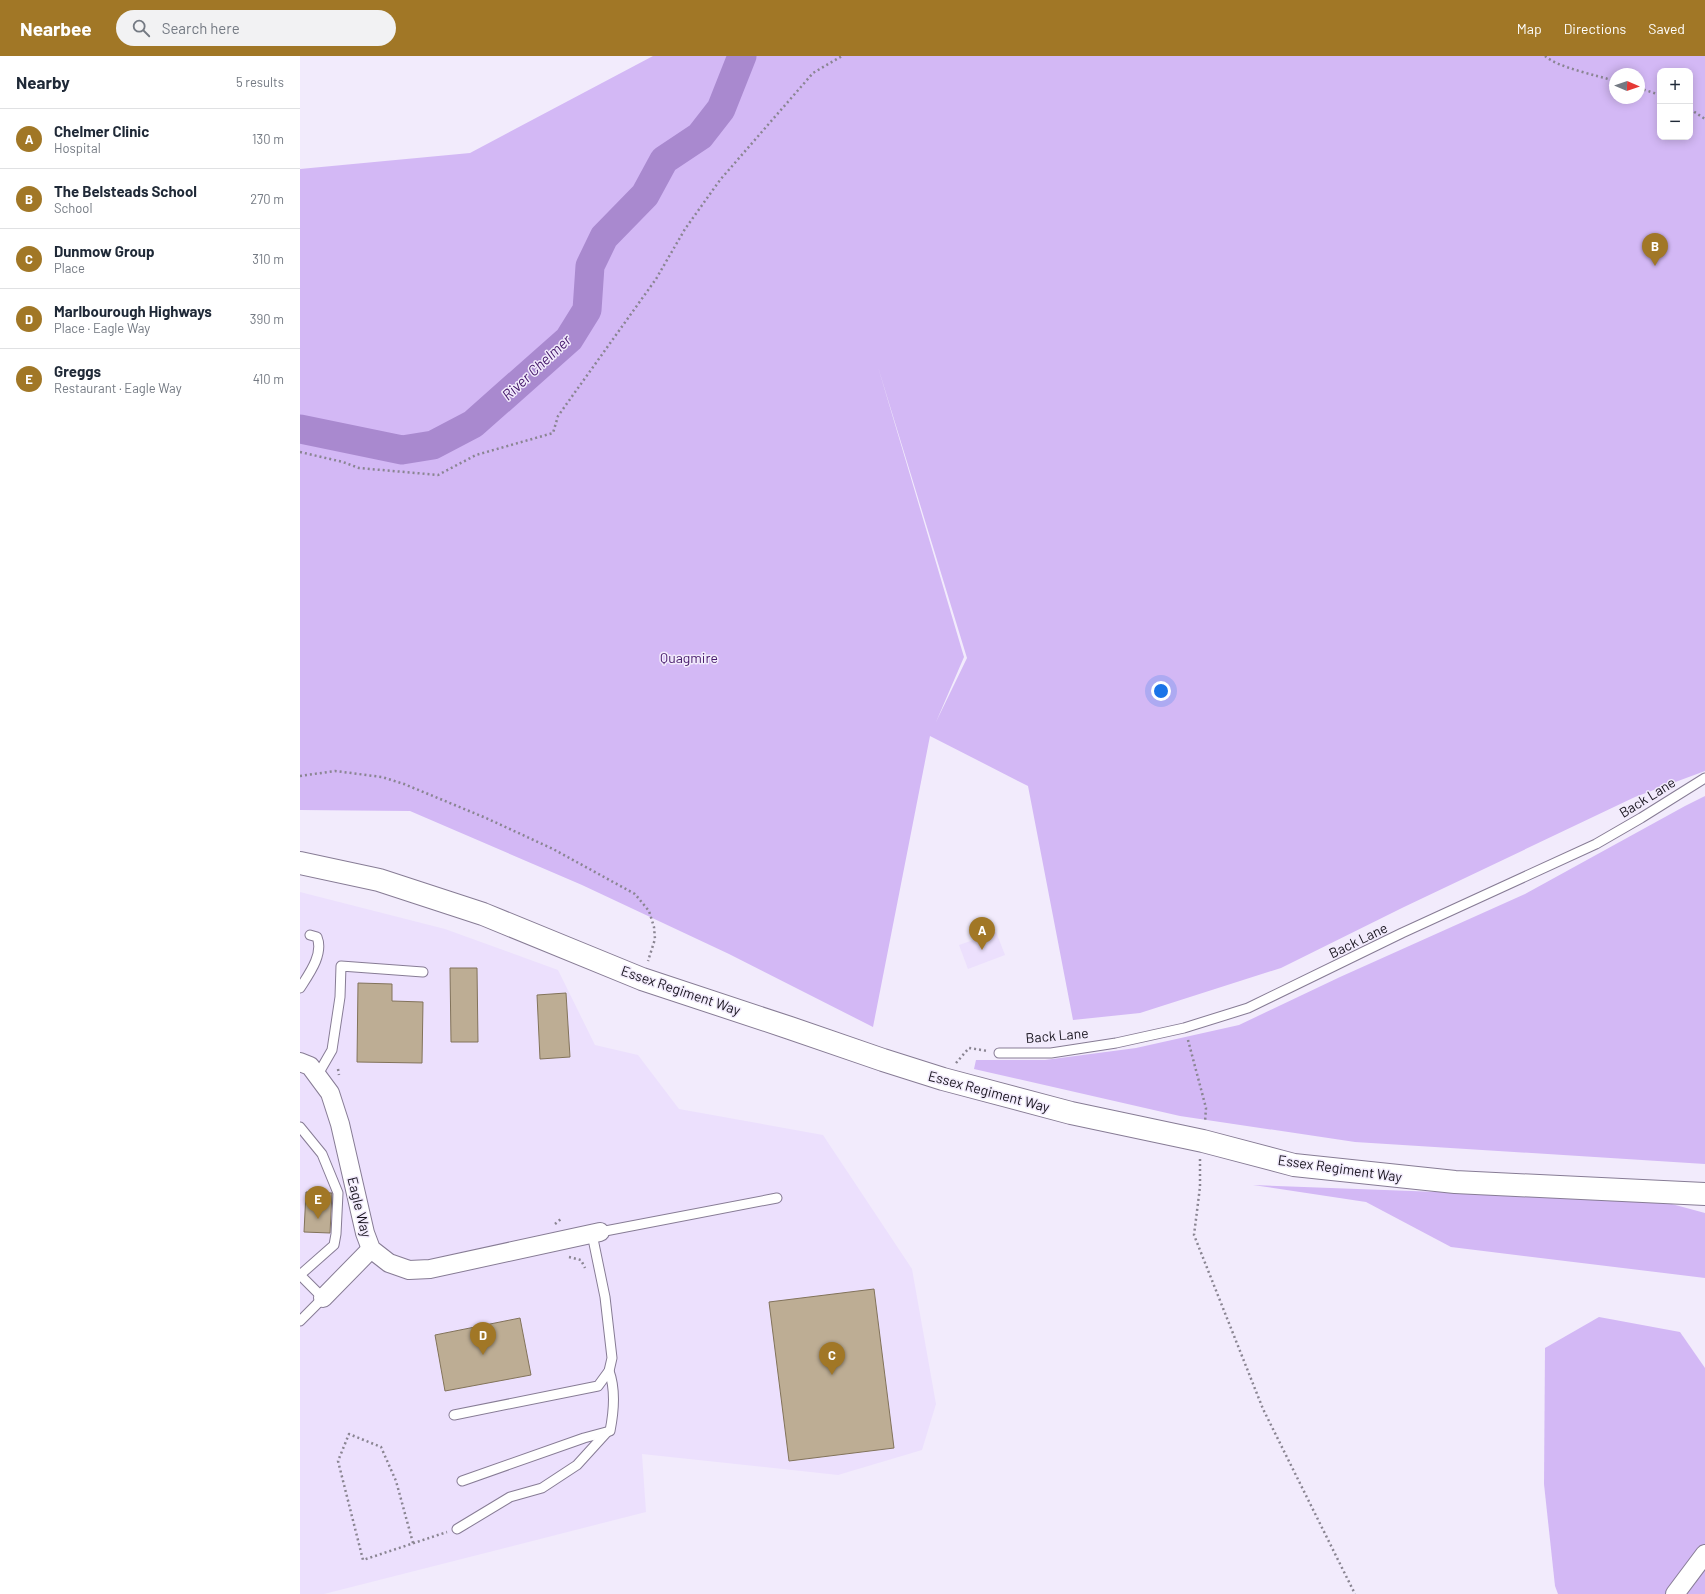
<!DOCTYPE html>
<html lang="en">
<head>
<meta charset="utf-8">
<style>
	body { margin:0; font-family:Barlow,sans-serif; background:#f2f2f3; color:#1f2937 }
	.controls { position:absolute; right:12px; top:12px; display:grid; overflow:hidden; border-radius:8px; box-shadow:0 2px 10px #0003 }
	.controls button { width:36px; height:36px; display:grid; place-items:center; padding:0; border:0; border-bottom:1px solid #e0e1e3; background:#fff; color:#1f2937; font:20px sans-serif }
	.compass { position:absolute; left:1309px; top:12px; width:36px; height:36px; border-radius:50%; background:#fff; box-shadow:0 2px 10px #0003; rotate:92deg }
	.you { position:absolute; left:861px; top:635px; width:14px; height:14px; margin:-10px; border:3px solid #fff; border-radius:50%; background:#1a73e8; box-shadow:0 0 0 6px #1a73e833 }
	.badge { display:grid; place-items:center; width:26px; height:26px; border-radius:50%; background:#a17726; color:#fff; font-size:13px; font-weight:700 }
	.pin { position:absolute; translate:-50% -33px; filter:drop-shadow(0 1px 2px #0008) }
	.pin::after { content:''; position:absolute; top:21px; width:14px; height:12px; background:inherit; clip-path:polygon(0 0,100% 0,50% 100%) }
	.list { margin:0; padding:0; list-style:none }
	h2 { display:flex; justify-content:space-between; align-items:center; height:52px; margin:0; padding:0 16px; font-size:17px }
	h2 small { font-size:13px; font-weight:400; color:#747a83 }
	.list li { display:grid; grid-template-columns:26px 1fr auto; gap:12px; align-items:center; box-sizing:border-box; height:60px; padding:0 16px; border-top:1px solid #e0e1e3 }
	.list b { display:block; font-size:15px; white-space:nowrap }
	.list p { margin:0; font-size:13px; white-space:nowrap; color:#747a83 }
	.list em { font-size:13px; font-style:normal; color:#747a83 }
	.icon { flex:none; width:22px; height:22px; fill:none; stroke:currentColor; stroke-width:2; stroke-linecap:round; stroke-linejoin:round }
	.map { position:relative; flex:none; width:1405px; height:1538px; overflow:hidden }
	header { display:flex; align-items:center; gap:24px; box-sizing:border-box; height:56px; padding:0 20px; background:#a17726; color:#fff }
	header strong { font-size:19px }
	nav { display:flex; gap:22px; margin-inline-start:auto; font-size:14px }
	.search { width:280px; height:36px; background:#f2f2f3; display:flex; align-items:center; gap:10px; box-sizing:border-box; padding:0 14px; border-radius:22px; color:#747a83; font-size:15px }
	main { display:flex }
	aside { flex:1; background:#fff }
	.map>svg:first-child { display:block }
</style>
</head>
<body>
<header>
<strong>Nearbee</strong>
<div class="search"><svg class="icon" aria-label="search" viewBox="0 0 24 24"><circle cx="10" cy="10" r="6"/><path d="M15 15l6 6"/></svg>Search here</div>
<nav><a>Map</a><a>Directions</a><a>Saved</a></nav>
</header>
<main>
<aside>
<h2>Nearby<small>5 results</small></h2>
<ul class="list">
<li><span class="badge">A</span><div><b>Chelmer Clinic</b><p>Hospital</p></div><em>130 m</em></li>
<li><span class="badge">B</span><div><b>The Belsteads School</b><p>School</p></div><em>270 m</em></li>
<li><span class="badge">C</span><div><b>Dunmow Group</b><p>Place</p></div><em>310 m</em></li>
<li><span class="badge">D</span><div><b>Marlbourough Highways</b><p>Place · Eagle Way</p></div><em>390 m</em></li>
<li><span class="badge">E</span><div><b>Greggs</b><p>Restaurant · Eagle Way</p></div><em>410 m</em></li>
</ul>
</aside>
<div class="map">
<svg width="1405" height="1538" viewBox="0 0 1405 1538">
	<rect width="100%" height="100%" fill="#f2ebfc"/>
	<g fill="#ece0fd">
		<path d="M0,836L145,873L258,914L295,989L338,999L379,1053L523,1079L612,1213L636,1348L622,1394L538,1419L342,1398L346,1456L24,1538H0Z"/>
		<path d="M696,876L705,899L668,913L659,889Z"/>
	</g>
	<g fill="#d3b8f5" fill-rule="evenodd">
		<path d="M353,0H1405V715L1335,741L1104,851L981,912L840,957L773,964L728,730L630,680L573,971L429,898L282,829L110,755L0,754V113L170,97ZM1360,15H1390V81H1360ZM1315,18H1339V42H1315ZM578,311L667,602L636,666L664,601Z"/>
		<path d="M1405,740V1108L1055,1086L880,1060L674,1013L676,1004H745L836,992L939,969L1040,921L1225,838L1385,750Z"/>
		<path d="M953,1129L1357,1144L1405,1157V1222L1151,1191L1066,1146Z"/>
		<path d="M1299,1261L1380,1276L1405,1312V1538H1258L1255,1530L1244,1428L1245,1292Z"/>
	</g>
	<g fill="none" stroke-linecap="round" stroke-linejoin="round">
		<path stroke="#a989cf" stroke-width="29" d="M0,373L102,394L133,389L173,368L269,283L287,254L290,210L304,181L345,139L364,104L400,80L421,53L442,0"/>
	</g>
	<g fill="#bdad94" stroke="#82735a">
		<path d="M150,912H177L178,986H151Z"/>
		<path d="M58,927L92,928V945L123,946L122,1007L57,1006Z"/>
		<path d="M266,937L270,1001L240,1003L237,939Z"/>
		<path d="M6,1136L32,1137L30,1177L4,1176Z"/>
		<path d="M574,1233L594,1392L489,1405L469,1246Z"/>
		<path d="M220,1262L231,1319L145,1335L135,1279Z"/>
	</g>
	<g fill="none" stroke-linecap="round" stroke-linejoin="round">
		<defs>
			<g id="service">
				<path d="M0,932C9,918 24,898 17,881L10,879"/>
				<path d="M699,997H751L816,987L884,972L948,952L1102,877L1296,788L1341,762L1405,722"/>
				<path d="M17,1020L32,994L40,941L41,910L123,916"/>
				<path d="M0,1071L22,1098L38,1137L36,1178L34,1189L0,1219"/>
				<path d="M300,1176L477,1142"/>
				<path d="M0,1219L23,1242L0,1265"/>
				<path d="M154,1359L298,1330L309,1315L312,1302L305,1241L292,1178"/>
				<path d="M162,1425L284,1382L310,1375C314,1355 316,1334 309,1315"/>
				<path d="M157,1473L210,1441L242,1432L277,1409L307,1376"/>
			</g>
			<g id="minor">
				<path d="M0,1006L10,1010L30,1037L40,1068L65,1177L71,1193L89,1207L109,1214L130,1213L300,1176"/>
				<path d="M23,1242L71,1193"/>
				<path d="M1375,1538L1405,1498"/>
			</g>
			<path id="trunk" d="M0,807L79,824L183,858L342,923L490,972L583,1004L643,1023L771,1057L903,1085L994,1109L1155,1126L1405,1138"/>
		</defs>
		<use href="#service" stroke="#877c95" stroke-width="11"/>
		<use href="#minor" stroke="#877c95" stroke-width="20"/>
		<use href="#trunk" stroke="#877c95" stroke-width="24"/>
		<g stroke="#8a8592" stroke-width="2.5" stroke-dasharray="2 3" stroke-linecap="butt">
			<path d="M1245,0C1259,12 1296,19 1315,25"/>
			<path d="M1339,32L1360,39"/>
			<path d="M1390,53L1405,63"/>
			<path d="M0,396L43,406L59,412L138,419L176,399L253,377L258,360L356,223L385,173L420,124L513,17L542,0"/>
			<path d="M0,720L35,715L82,721L104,728L186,762L253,793L335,838L349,855L354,871L355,883L348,905"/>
			<path d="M888,984L906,1052L905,1066"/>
			<path d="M656,1007L669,992L688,995"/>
			<path d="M38,1013L39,1019"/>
			<path d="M900,1103V1131L894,1179L963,1353L1055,1538"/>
			<path d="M255,1168L262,1162"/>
			<path d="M269,1201L281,1204L285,1212"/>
			<path d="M113,1487L96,1425L81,1391L49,1378L38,1405L63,1504L147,1476"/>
		</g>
		<use href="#service" stroke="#fff" stroke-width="9"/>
		<use href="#minor" stroke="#fff" stroke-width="18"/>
		<use href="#trunk" stroke="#fff" stroke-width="22"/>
	</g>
	<g text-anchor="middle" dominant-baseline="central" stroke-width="3" stroke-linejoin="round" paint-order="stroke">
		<g font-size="14" fill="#46196b" stroke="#f2ebfc">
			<text x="389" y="601">Quagmire</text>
		</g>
		<g font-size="14" fill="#18141e" stroke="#f2ebfc">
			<text transform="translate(1347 741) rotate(-32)">Back Lane</text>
			<text transform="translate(1058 884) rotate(-26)">Back Lane</text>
			<text transform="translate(381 934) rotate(19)">Essex Regiment Way</text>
			<text transform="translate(757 979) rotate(-5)">Back Lane</text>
			<text transform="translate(689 1035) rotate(15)">Essex Regiment Way</text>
			<text transform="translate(1040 1112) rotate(8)">Essex Regiment Way</text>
			<text transform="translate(60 1151) rotate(76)">Eagle Way</text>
		</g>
		<g font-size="15" font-style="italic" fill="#44176a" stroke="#f2ebfc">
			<text transform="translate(236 311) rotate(-43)">River Chelmer</text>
		</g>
	</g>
</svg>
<div class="controls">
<button>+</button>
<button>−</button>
</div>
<svg class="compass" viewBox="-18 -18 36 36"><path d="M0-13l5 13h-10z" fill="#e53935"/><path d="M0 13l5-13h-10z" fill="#747a83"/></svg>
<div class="you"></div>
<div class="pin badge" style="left:682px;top:894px">A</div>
<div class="pin badge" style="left:1355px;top:210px">B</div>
<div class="pin badge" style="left:532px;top:1319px">C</div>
<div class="pin badge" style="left:183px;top:1299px">D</div>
<div class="pin badge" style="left:18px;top:1163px">E</div>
</div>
</main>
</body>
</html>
